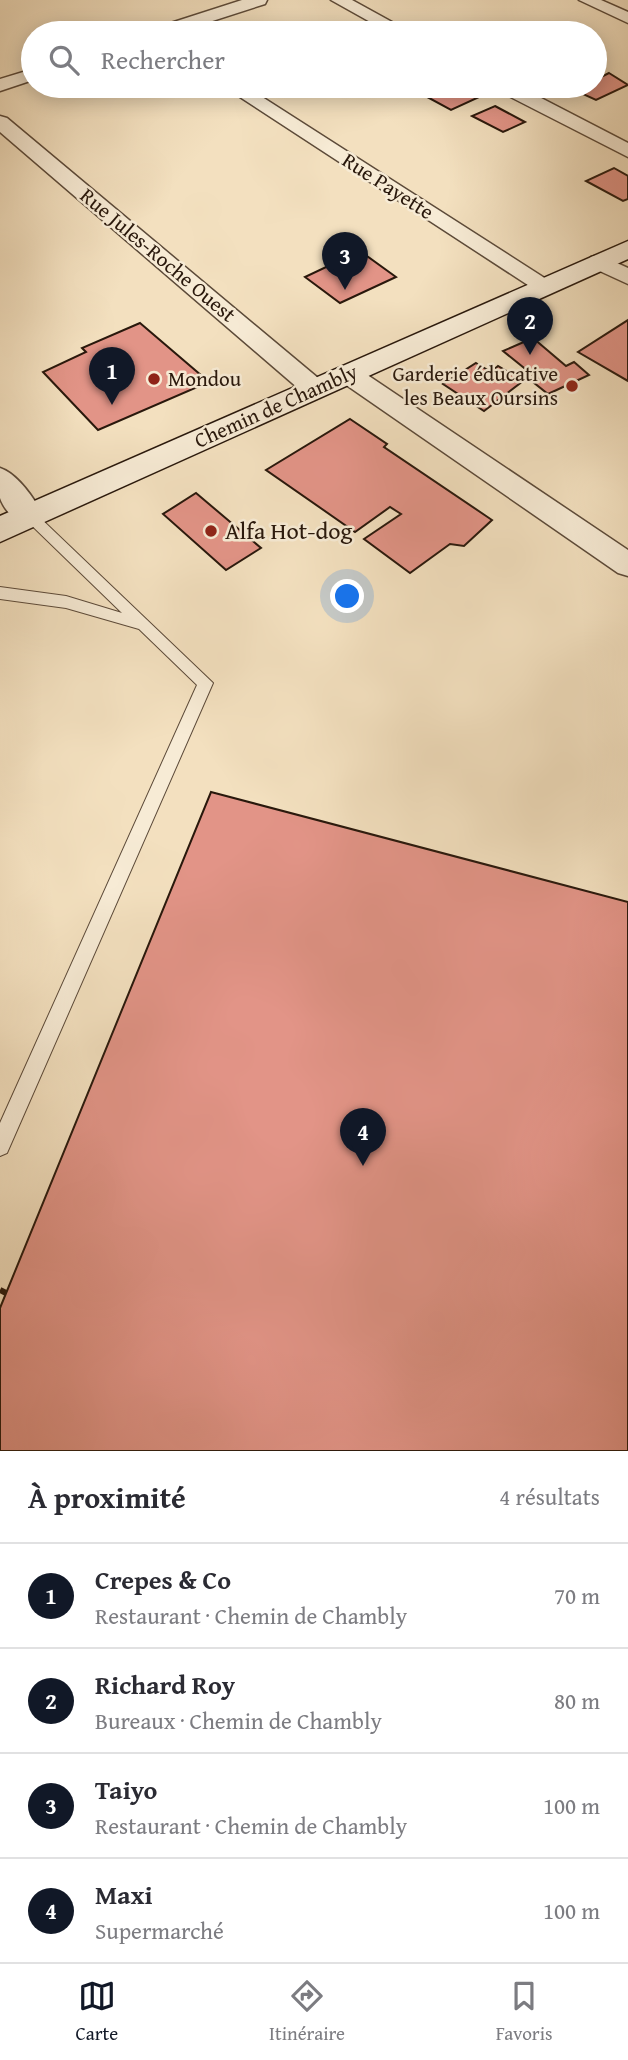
<!DOCTYPE html>
<html lang="fr">
<head>
<meta charset="utf-8">
<style>
  body { margin:0; font-family:"Gentium Book Plus",serif; background:#f7f7f7; color:#2b2b33 }
  .you { position:absolute; left:348px; top:597px; width:24px; height:24px; margin:-18px; border:5px solid #fff; border-radius:50%; background:#1a73e8; box-shadow:0 0 0 10px #1a73e833 }
  .badge { display:grid; place-items:center; width:46px; height:46px; border-radius:50%; background:#111827; color:#fff; font-size:23px; font-weight:700 }
  .pin { position:absolute; translate:-50% -58px; filter:drop-shadow(0 2px 4px #0008) }
  .pin::after { content:''; position:absolute; top:37px; width:24px; height:21px; background:inherit; clip-path:polygon(0 0,100% 0,50% 100%) }
  .list { margin:0; padding:0; list-style:none }
  h2 { display:flex; justify-content:space-between; align-items:center; height:91px; margin:0; padding:0 28px; font-size:30px }
  h2 small { font-size:23px; font-weight:400; color:#7c7c81 }
  .list li { display:grid; grid-template-columns:46px 1fr auto; gap:21px; align-items:center; box-sizing:border-box; height:105px; padding:0 28px; border-top:2px solid #e1e1e2 }
  .list b { display:block; font-size:26px; white-space:nowrap }
  .list p { margin:0; font-size:23px; white-space:nowrap; color:#7c7c81 }
  .list em { font-size:23px; font-style:normal; color:#7c7c81 }
  .icon { flex:none; width:38px; height:38px; fill:none; stroke:currentColor; stroke-width:2; stroke-linecap:round; stroke-linejoin:round }
  .map { position:relative; flex:none; width:628px; height:1451px; overflow:hidden }
  .search { position:absolute; background:#fff; box-shadow:0 4px 18px #0003; left:21px; right:21px; top:21px; height:77px; display:flex; align-items:center; gap:18px; box-sizing:border-box; padding:0 24px; border-radius:38px; color:#7c7c81; font-size:26px }
  .sheet { height:511px; background:#fff }
  nav { display:flex; justify-content:space-around; align-items:center; box-sizing:border-box; height:98px; border-top:2px solid #e1e1e2; background:#fff; font-size:19px; color:#7c7c81 }
  nav a { display:grid; justify-items:center; gap:4px }
  nav .on { color:#111827 }
  .map>svg:first-child { display:block }
</style>
</head>
<body>
<div class="map">
<svg width="628" height="1451" viewBox="0 0 628 1451">
  <rect width="100%" height="100%" fill="#f3e0bf"/>
  <filter id="stains"><feTurbulence type="fractalNoise" baseFrequency=".00286" numOctaves="4"/><feColorMatrix values="0 0 0 0 .2 0 0 0 0 .09 0 0 0 0 .02 0 0 0 .5 -.17"/></filter>
  <radialGradient id="worn" r=".72"><stop offset=".6" stop-color="#630" stop-opacity="0"/><stop offset="1" stop-color="#630" stop-opacity=".3"/></radialGradient>
  <path fill="#e29487" stroke="#29180c" stroke-width="2" d="M609 73 628 85 596 100 574 90 595 86V80Z
    M432 86H453L477 98 451 110 418 92Z
    M495 106 525 122 503 132 472 116Z
    M614 168 628 176V199L623 201 586 181Z
    M360 251 396 277 340 303 305 277Z
    M628 320V381L578 352Z
    M140 323 209 382 98 430 43 372 86 352 82 348Z
    M533 338 566 366 574 362 589 375 548 394 533 382 539 380 503 351Z
    M476 363 491 372 498 366 523 381 484 411 443 384Z
    M350 419 387 444 384 447 492 520 464 546 450 544 410 573 364 539 401 514 390 507 355 532 266 470Z
    M196 493 261 548 226 570 163 514Z
    M211 792 628 902V1451H0V1308Z"/>
  <g fill="none" stroke-linecap="round" stroke-linejoin="round">
    <g stroke="#5c4a39" stroke-width="2">
      <path id="lane" d="M30 511 35 513 213 683 7 1153 0 1156V1123L197 685 139 629 66 608 0 599V587L66 596 122 613 25 519 23 516Z"/>
    </g>
    <g stroke="#5c4a39" stroke-width="3">
      <path id="street" d="M242 0H267L265 4 175 33H149L152 29Z
        M331 0H352L412 33H390Z
        M579 0H601L628 12V23Z
        M33 69V80L0 91V79Z
        M223 86H245L557 286 553 291H537Z
        M495 86H518L628 143V157L497 90Z
        M0 116 7 118 324 383 328 389 324 395 315 397 306 395 0 132Z
        M599 255 628 268V284L591 267 588 262 591 257Z
        M348 366 357 368 628 550V576L618 573 339 380 335 374 339 368Z
        M0 468C18 474 35 500 44 516L40 523C23 528 6 515 0 498 0 490 0 477 0 468Z"/>
    </g>
    <g stroke="#29180c" stroke-width="3">
      <path id="secondary" d="M628 241V259L0 542V516Z"/>
    </g>
    <path stroke="#29180c" stroke-width="6" stroke-dasharray="7 4.5" stroke-linecap="butt" d="M0 1290 6 1293"/>
    <use href="#lane" fill="#f7ebd5" fill-rule="evenodd"/>
    <use href="#street" fill="#f7ebd5" fill-rule="evenodd"/>
    <use href="#secondary" fill="#f7ebd5" fill-rule="evenodd"/>
  </g>
  <g fill="#8f2418" stroke="#f7ebd5" stroke-width="2.5">
    <circle cx="154" cy="379" r="7"/>
    <circle cx="572" cy="386" r="7"/>
    <circle cx="211" cy="531" r="7"/>
  </g>
  <g text-anchor="middle" stroke-width="5" stroke-linejoin="round" paint-order="stroke">
    <g font-size="21" fill="#29180c" stroke="#f7ebd5">
      <text transform="translate(388 186) rotate(33)" y="7">Rue Payette</text>
      <text transform="translate(158 255) rotate(40)" y="7">Rue Jules-Roche Ouest</text>
      <text transform="translate(276 406) rotate(-24)" y="7">Chemin de Chambly</text>
    </g>
    <g font-size="21" fill="#29180c" stroke="#f7ebd5" text-anchor="end">
      <text x="558" y="381">Garderie éducative<tspan x="558" dy="24">les Beaux Oursins</tspan></text>
      <text x="168" y="386" text-anchor="start">Mondou</text>
    </g>
    <g font-size="24" fill="#29180c" stroke="#f7ebd5" text-anchor="start">
      <text x="225" y="539">Alfa Hot-dog</text>
    </g>
  </g>
  <rect width="100%" height="100%" filter="url(#stains)"/>
  <rect width="100%" height="100%" fill="url(#worn)"/>
</svg>
<div class="you"></div>
<div class="pin badge" style="left:112px;top:405px">1</div>
<div class="pin badge" style="left:530px;top:355px">2</div>
<div class="pin badge" style="left:345px;top:290px">3</div>
<div class="pin badge" style="left:363px;top:1166px">4</div>
<div class="search"><svg class="icon" aria-label="search" viewBox="0 0 24 24"><circle cx="10" cy="10" r="6"/><path d="M15 15l6 6"/></svg>Rechercher</div>
</div>
<section class="sheet">
<h2>À proximité<small>4 résultats</small></h2>
<ul class="list">
<li><span class="badge">1</span><div><b>Crepes &amp; Co</b><p>Restaurant · Chemin de Chambly</p></div><em>70 m</em></li>
<li><span class="badge">2</span><div><b>Richard Roy</b><p>Bureaux · Chemin de Chambly</p></div><em>80 m</em></li>
<li><span class="badge">3</span><div><b>Taiyo</b><p>Restaurant · Chemin de Chambly</p></div><em>100 m</em></li>
<li><span class="badge">4</span><div><b>Maxi</b><p>Supermarché</p></div><em>100 m</em></li>
</ul>
</section>
<nav>
<a class="on"><svg class="icon" aria-label="map" viewBox="0 0 24 24"><path d="M3 6l6-2 6 2 6-2v14l-6 2-6-2-6 2zM9 4v14M15 6v14"/></svg>Carte</a>
<a><svg class="icon" aria-label="directions" viewBox="0 0 24 24"><path d="M12 3l9 9-9 9-9-9zM9 14v-3h6M13 9l2 2-2 2"/></svg>Itinéraire</a>
<a><svg class="icon" aria-label="saved" viewBox="0 0 24 24"><path d="M7 4h10v16l-5-4-5 4z"/></svg>Favoris</a>
</nav>
</body>
</html>
